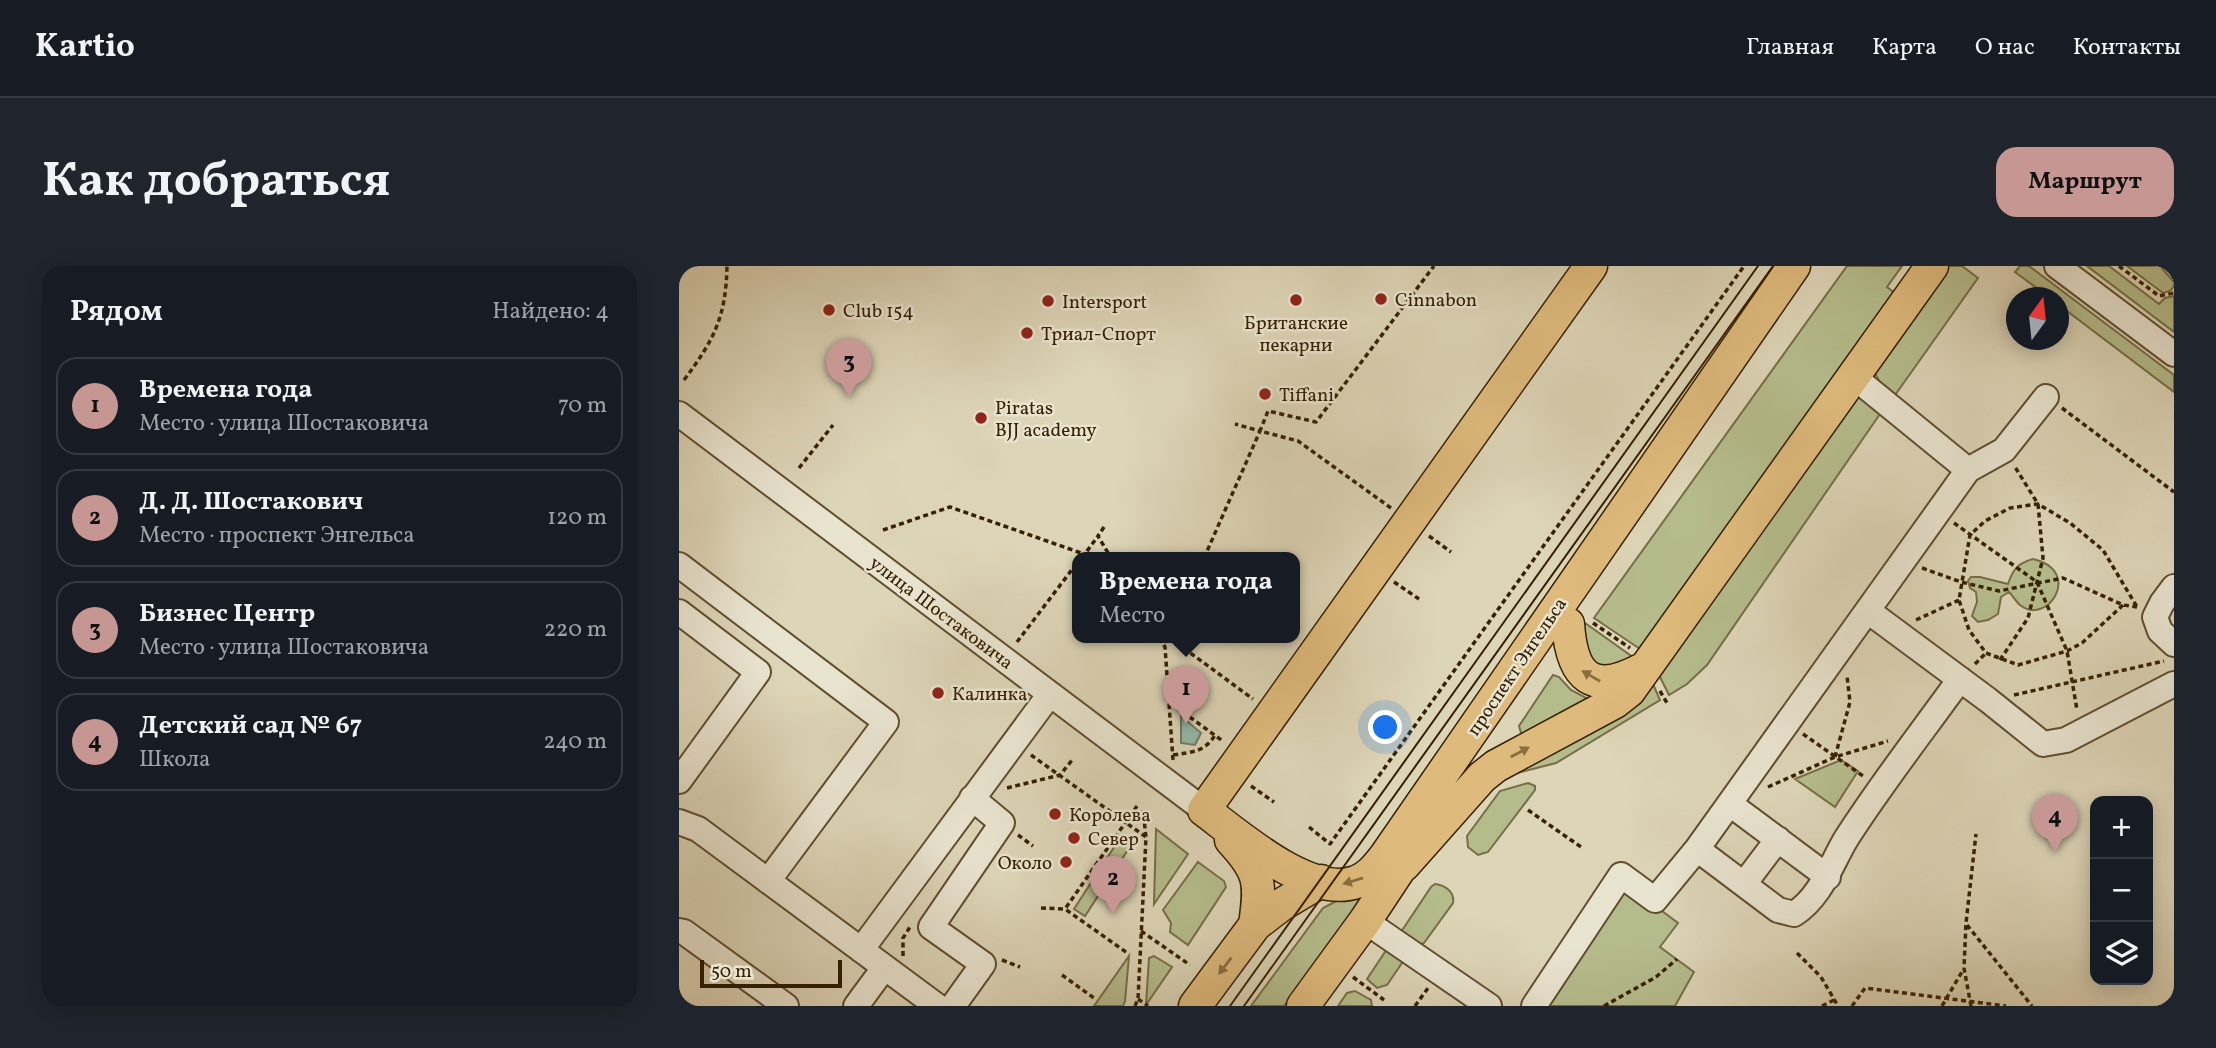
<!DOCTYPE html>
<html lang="ru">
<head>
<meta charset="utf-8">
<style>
  body { margin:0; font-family:Vollkorn,serif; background:#20242c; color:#f1f3f6 }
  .controls { position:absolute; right:21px; bottom:21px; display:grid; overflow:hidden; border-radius:14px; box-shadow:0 4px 18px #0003 }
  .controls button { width:63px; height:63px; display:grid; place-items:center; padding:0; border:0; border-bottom:2px solid #363941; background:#171b24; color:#f1f3f6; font:35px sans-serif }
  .compass { position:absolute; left:1327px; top:21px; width:63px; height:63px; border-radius:50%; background:#171b24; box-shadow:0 4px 18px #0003; rotate:15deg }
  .scale { position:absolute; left:21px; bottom:18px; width:142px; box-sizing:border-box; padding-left:7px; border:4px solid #372101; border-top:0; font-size:19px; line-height:24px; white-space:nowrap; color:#372101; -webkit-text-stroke:5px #e9e4d0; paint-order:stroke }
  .you { position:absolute; left:707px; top:462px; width:24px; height:24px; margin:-18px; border:5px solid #fff; border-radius:50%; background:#1a73e8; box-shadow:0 0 0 10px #1a73e833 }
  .badge { display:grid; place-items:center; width:46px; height:46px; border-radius:50%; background:#c59692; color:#111; font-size:23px; font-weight:700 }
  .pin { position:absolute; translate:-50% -58px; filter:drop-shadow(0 2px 4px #0008) }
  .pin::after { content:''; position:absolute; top:37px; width:24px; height:21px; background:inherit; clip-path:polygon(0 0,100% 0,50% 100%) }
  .popup { position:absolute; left:393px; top:286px; width:228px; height:91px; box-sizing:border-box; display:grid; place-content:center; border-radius:14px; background:#171b24; filter:drop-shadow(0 2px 5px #0005); font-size:23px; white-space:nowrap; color:#9ea1a6 }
  .popup b { font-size:26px; color:#f1f3f6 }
  .popup::after { content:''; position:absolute; left:50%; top:100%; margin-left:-14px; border:14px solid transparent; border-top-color:#171b24 }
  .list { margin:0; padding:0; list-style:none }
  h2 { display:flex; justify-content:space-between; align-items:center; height:91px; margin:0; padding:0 28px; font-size:30px }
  h2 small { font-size:23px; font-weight:400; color:#9ea1a6 }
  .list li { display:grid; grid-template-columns:46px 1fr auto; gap:21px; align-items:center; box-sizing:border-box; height:98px; margin:0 14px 14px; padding:0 14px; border:2px solid #363941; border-radius:21px }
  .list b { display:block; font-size:26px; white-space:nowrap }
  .list p { margin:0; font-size:23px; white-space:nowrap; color:#9ea1a6 }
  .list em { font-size:23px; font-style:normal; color:#9ea1a6 }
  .icon { flex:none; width:38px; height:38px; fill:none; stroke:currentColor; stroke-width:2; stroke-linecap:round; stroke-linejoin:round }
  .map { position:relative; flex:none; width:1495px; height:740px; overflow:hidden; border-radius:21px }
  header { display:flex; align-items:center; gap:42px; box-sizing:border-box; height:98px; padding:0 35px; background:#171b24; border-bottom:2px solid #363941 }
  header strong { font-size:33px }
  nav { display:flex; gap:38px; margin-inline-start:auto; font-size:24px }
  .intro { display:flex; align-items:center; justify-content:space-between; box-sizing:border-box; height:168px; padding:0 42px }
  h1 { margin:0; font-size:49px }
  .button { padding:18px 32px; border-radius:21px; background:#c59692; color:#111; font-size:24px; font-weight:700 }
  main { display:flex; gap:42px; padding:0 42px }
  aside { flex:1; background:#171b24; border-radius:21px; box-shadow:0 4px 18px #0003 }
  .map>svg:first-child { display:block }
</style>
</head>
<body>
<header>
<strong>Kartio</strong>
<nav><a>Главная</a><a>Карта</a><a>О нас</a><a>Контакты</a></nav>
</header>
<div class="intro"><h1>Как добраться</h1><a class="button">Маршрут</a></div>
<main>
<aside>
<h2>Рядом<small>Найдено: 4</small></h2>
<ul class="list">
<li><span class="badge">1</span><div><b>Времена года</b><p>Место · улица Шостаковича</p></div><em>70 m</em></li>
<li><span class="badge">2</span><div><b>Д. Д. Шостакович</b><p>Место · проспект Энгельса</p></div><em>120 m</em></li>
<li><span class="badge">3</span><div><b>Бизнес Центр</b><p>Место · улица Шостаковича</p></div><em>220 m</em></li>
<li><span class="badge">4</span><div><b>Детский сад № 67</b><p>Школа</p></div><em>240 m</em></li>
</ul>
</aside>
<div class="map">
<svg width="1495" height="740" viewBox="0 0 1495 740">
  <rect width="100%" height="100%" fill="#ddd5b7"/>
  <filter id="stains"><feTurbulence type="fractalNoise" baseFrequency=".00286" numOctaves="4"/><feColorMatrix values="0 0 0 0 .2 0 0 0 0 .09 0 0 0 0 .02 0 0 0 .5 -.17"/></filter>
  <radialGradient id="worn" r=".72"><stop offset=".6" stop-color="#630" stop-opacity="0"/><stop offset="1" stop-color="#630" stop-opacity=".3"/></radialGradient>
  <path fill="#b5bc8c" stroke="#766e46" stroke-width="2" d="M1168 0H1223L1208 21 1217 28 964 385 915 352Z
    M1270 0H1283L1299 12 1214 132 1204 123 1195 105Z
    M1341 0H1350L1495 109V126L1380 39V32L1370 31 1336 6Z
    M1408 0H1430L1480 38 1486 32 1495 30V66Z
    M1448 0H1481L1495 16C1495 24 1491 25 1484 27Z
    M1179 129 1203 145 1028 399 1008 418 990 429 980 409Z
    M1354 293C1405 305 1368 361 1341 339 1337 336 1334 330 1330 326L1322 331 1319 348 1309 354 1299 356 1293 350 1298 336 1297 326 1291 322 1289 315 1292 311H1301L1329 318C1334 303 1339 297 1354 293Z
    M906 357 958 394 910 404 901 367Z
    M874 409 880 411 892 424 911 434 846 469 842 467 840 460Z
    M974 418 981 434 877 497 807 515Z
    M1162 494 1179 505 1156 541 1116 513Z
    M849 517 856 520V524L809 586 799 589 789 581 788 570 821 525Z
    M477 563 509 588 475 638Z
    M443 569 454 576 406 650 395 643Z
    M519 596 545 615 547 621 509 679 491 666 492 657 484 644Z
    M756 618C766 619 776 626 774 637L745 677 740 679 722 666 752 621Z
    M690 623 605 740H572L644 642 663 632Z
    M955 624 999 657 981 681 1015 706 996 740H866L939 626Z
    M708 683 725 694 708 719 698 722 688 713Z
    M450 690 446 735 444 740H415Z
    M475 690 493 701 467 739 470 692Z
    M676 725 692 734 693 740H659L668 727Z"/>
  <path fill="#94b9a9" stroke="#6f7c66" stroke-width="2" d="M502 450 522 467 516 479 502 477Z"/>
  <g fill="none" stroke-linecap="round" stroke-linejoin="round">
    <g stroke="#604e2e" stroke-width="28">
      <path id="minor" d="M1378 0 1495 88
        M1175 111 1289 204
        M0 148 525 544
        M0 299 207 456 89 615
        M1495 321 1483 337 1476 351 1481 365 1495 378
        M1189 345 1309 434 1364 478 1387 474 1495 418
        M0 346 79 406 0 515
        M1051 538 1149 611
        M0 556 19 563 258 740
        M1018 583 1099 644 1115 648C1142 631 1152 598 1167 573 1202 518 1243 466 1281 413
        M1065 618 1099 573
        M686 655 810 740
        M0 665 5 666 107 740
        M182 684 371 428
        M177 740 205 702
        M274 740 304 698 252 661 323 557 293 532
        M855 740 942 609 976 634 1018 583 1289 204 1325 184 1367 131"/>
    </g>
    <g stroke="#372101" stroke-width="35">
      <path id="major" d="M889 358C893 412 913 430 964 403
        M525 544C560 570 631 633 677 616 689 612 697 602 705 592L1115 0
        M525 544 912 0
        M552 574C582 606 582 617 576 659
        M725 599 803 511 817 500 936 436 950 425 1253 0
        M516 740 576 659 602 639 642 615
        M624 740 686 655 735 581"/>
    </g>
    <path stroke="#372101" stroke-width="3.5" stroke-dasharray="5 3.5" stroke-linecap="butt" d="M1440 0 1480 30 1495 27
      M5 114C35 74 47 51 48 0
      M1383 142 1495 226
      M120 202 154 159
      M712 242 619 175 581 165 589 145 637 156 755 0
      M1275 257 1358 316 1388 385 1398 444
      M425 261 419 270 432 292
      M204 264 271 241 405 288
      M750 270 772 286
      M403 292 419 270
      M525 292 581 165 556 158
      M1243 302 1282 316 1320 325 1384 312 1444 339 1458 341
      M715 316 740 333
      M1444 339 1403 377 1388 385 1339 399 1307 387 1290 364 1280 334 1291 269 1306 255 1331 242 1359 238 1391 257 1424 284 1458 341
      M1237 354 1280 334
      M914 357 951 382
      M480 372 486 381 494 494
      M491 372 574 433
      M338 376 398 297
      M1321 394 1349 352 1364 292 1359 238 1336 201
      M1296 398 1307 387
      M981 425 988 437
      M1335 429 1485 395
      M490 436 545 476
      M1124 468 1184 510
      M352 489 467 571
      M494 489C513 486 526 486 536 469
      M1156 491 1171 436 1168 410
      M572 520 595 536
      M1089 521 1156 491 1209 475
      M328 522 381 509 394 493
      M849 544 902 581
      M630 561 651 578 1065 0
      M339 569 354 580
      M362 642 386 643
      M1288 659 1353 740
      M462 665 511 699
      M447 686 386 643 458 540
      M1118 687 1142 711 1159 740
      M224 690V672L231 661
      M323 694 341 701
      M383 709 415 732
      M674 711 705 734
      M459 733 469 740
      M456 740 459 733 467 571 464 544
      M736 740 749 722
      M925 740 977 711 998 693
      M1143 740 1155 734
      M1173 740 1186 722 1327 740
      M1263 740 1284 704
      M1292 740 1285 702 1287 657 1297 568"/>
    <use href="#minor" stroke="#e9e4d0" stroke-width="24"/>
    <use href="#major" stroke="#deba7c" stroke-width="32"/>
    <path stroke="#372101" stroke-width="2" d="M1486 0 1495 10
      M551 740 1079 0
      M565 740 1094 0"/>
  </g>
  <defs><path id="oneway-solid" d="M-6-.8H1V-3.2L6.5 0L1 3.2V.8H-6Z" transform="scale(1.75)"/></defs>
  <g fill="#8a6e3e">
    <use href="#oneway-solid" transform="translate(912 410) rotate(-150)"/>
    <use href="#oneway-solid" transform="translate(841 486) rotate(-28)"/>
    <use href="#oneway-solid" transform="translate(674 615) rotate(163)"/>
    <use href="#oneway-solid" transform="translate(546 700) rotate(127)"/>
  </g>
  <g fill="#8f2418" stroke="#e9e4d0" stroke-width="2.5">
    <circle cx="702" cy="33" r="7"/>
    <circle cx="617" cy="34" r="7"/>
    <circle cx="369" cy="35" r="7"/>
    <circle cx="150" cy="44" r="7"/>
    <circle cx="348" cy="67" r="7"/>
    <circle cx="586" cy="128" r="7"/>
    <circle cx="302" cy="152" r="7"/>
    <circle cx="259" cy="427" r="7"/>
    <circle cx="376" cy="548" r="7"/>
    <circle cx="395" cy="572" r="7"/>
    <circle cx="387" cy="596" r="7"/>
  </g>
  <g text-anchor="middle" stroke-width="5" stroke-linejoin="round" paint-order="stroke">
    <g font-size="19" fill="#372101" stroke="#e9e4d0" text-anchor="start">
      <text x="716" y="40">Cinnabon</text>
      <text x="383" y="42">Intersport</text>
      <text x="164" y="51">Club 154</text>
      <text x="617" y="63" text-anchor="middle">Британские<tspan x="617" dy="22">пекарни</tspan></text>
      <text x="362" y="74">Триал-Спорт</text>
      <text x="600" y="135">Tiffani</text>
      <text x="316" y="148">Piratas<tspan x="316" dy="22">BJJ academy</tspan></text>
      <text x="273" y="434">Калинка</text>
      <text x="390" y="555">Королева</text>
      <text x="409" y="579">Север</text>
      <text x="373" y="603" text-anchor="end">Около</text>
    </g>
    <g font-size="19" fill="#372101" stroke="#e9e4d0">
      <text transform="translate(263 346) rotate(37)" y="7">улица Шостаковича</text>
      <text transform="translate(837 400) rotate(-56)" y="7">проспект Энгельса</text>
    </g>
  </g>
  <rect width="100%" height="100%" filter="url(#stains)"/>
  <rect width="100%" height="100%" fill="url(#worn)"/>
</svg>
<div class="controls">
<button>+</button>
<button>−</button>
<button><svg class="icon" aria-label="layers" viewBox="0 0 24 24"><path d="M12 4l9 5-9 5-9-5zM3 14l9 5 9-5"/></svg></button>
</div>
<svg class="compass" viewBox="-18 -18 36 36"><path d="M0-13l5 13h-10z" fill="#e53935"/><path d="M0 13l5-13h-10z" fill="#9ea1a6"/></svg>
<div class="scale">50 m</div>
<div class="you"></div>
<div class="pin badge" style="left:507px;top:458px">1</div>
<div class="popup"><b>Времена года</b>Место</div>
<div class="pin badge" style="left:434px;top:648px">2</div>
<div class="pin badge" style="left:170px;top:131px">3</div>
<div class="pin badge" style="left:1376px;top:586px">4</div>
</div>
</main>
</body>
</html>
